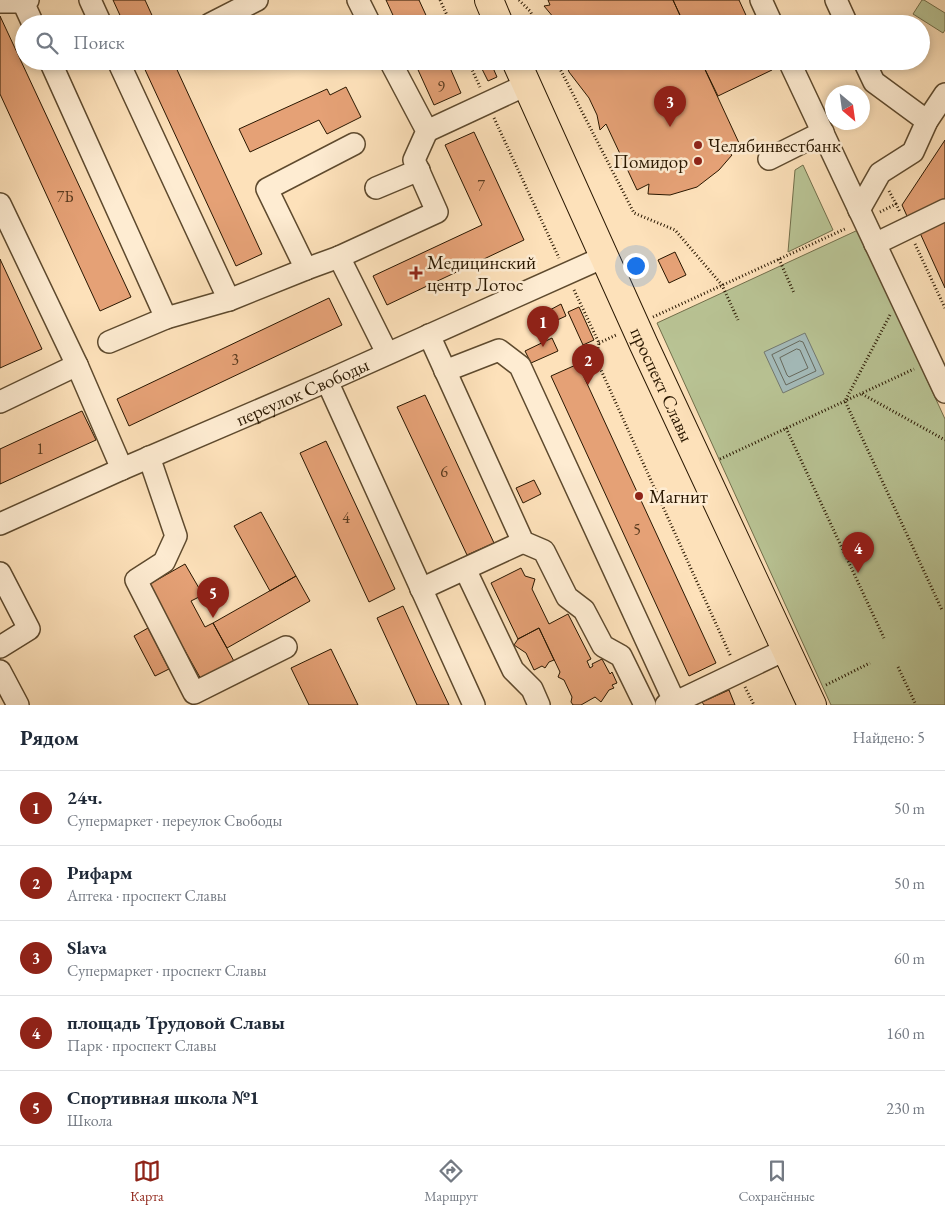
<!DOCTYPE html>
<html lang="ru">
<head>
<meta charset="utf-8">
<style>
  body { margin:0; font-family:"EB Garamond",serif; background:#f2f2f3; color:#1f2937 }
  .compass { position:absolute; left:825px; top:85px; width:45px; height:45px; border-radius:50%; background:#fff; box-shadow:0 2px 8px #0003; rotate:151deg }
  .you { position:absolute; left:635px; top:265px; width:18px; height:18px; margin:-12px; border:4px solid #fff; border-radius:50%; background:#1a73e8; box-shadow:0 0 0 8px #1a73e833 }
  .badge { display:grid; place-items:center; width:32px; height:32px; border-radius:50%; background:#8f2418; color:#fff; font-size:16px; font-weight:700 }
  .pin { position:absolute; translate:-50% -41px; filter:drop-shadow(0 1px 2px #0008) }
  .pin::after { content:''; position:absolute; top:26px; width:18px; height:15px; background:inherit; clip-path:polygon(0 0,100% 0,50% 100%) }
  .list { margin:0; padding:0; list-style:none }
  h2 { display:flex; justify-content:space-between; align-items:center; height:65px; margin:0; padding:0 20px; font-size:21px }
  h2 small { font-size:16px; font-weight:400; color:#747a83 }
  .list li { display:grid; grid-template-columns:32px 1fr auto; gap:15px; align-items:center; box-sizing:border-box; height:75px; padding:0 20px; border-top:1px solid #e0e1e3 }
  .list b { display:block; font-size:19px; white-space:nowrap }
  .list p { margin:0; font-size:16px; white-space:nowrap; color:#747a83 }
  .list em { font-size:16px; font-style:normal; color:#747a83 }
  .icon { flex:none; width:28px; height:28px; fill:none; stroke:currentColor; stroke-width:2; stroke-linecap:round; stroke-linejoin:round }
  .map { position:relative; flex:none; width:945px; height:705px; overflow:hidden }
  .search { position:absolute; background:#fff; box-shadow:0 2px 8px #0003; left:15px; right:15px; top:15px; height:55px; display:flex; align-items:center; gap:12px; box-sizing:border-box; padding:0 18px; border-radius:28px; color:#747a83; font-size:19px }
  .sheet { height:440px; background:#fff }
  nav { display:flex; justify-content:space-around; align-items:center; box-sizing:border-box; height:70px; border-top:1px solid #e0e1e3; background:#fff; font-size:14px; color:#747a83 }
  nav a { display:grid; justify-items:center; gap:2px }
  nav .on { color:#8f2418 }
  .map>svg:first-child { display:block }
</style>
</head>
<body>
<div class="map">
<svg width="945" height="705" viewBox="0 0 945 705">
  <rect width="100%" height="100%" fill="#fde1ba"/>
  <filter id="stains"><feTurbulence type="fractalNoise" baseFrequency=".004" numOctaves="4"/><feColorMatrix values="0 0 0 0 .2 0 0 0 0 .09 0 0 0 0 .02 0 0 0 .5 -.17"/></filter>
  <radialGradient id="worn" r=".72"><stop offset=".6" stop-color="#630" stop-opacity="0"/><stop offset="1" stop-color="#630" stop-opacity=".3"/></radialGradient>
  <path fill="#b9c495" stroke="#716e4a" d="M922 0H924L945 13V30L943 33 913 14Z
    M803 165 833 230 788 252 795 170Z
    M858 230 945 419V705H831L657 323Z"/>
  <path fill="#a4bbba" stroke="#737970" d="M805 333 824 374 783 393 764 352Z"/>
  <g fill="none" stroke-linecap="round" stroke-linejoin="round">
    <path stroke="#66695d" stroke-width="1" d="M800 341 803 342 816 371 786 385 772 355Z
      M797 349 800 350 808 368 806 369 789 377 787 375 780 358Z"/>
  </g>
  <path fill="#e5a176" stroke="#291700" d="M113 0H145L156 24H124Z
    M386 0H419L430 24H397Z
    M548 0H673L684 24H556L554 18 544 6 550 5Z
    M673 0H739L750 24H684Z
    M0 16 131 297 100 311 0 94Z
    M141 61H173L262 254 236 266Z
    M414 61H447L461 93 434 105Z
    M487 61H490L497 77 488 81 480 65Z
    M565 61H701L739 143 724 149 732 155 719 170 697 187 670 195 648 194 649 184 637 190 606 124 600 130 597 115 589 98 569 72Z
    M701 61H767L772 70 718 96Z
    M346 87 361 117 327 134 319 120 250 152 239 129 327 89 330 95Z
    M474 132 524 240 387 305 373 276 482 225 445 145Z
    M945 140V208L911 225 902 205Z
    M945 222V288L920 233Z
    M675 252 686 275 669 283 658 260Z
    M0 259 42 349 0 368Z
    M329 298 342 325 129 426 117 399Z
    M561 304 566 316 553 322 548 311Z
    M579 307 594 340 583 345 568 312Z
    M552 338 558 351 531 363 525 351Z
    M578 364 716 663 689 676 551 376Z
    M425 395 494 543 467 555 397 407Z
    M82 411 96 440 0 484V449Z
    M326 441 395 589 369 602 300 453Z
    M534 480 541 494 523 503 516 488Z
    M261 512 296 576 270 591 234 526Z
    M185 564 203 595 191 601 205 627 213 623 235 663 202 681 148 585Z
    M521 568 525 576 535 579 532 589 549 624 568 614 591 659 587 661 590 668 593 666 592 664 602 659 610 674 612 672 617 683 612 685 614 688 609 690 601 702 595 697 581 705H573L571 702 572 697 564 680 558 677 560 672 539 628 518 639 491 583Z
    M296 576 310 601 227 648 213 623Z
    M403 606 432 669 449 705H417L377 618Z
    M148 628 169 669 155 676 134 636Z
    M539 628 554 660 549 662 545 668 542 666 534 670 526 653 514 645 518 639Z
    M331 649 358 705H309L291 668Z
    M729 690 735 705H704L702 702Z"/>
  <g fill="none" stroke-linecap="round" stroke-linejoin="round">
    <g stroke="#5e4a2e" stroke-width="24">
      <g id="minor">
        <path d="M90 0 101 24"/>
        <path d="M358 0 370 24"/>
        <path d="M761 0 772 24"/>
        <path d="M836 0 847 24"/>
        <path d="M0 2H23L28 0"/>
        <path d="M23 2 33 24"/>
        <path d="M210 24 257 0"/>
        <path d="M50 61 166 318"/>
        <path d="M118 61 229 300"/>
        <path d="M789 61 945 392"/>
        <path d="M864 61 874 82 927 121"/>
        <path d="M427 131 526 85"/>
        <path d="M769 159 823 132"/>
        <path d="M376 188 419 170"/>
        <path d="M0 204 77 365 122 469"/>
        <path d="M859 210 880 173 913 152 927 121 945 94"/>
        <path d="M875 244 945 210"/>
        <path d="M339 257 387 353"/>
        <path d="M306 269 267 189 354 144"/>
        <path d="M429 335 523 542 544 551 567 597 584 610 603 646 621 656 645 705"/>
        <path d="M109 342 166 318 229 300 306 269 339 257 437 212 414 160 427 131 390 61"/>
        <path d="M445 371 499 350 520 366 676 705"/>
        <path d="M327 381 474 705"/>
        <path d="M0 402 77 365"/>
        <path d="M149 457 176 536 164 562 136 580 194 693 286 647"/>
        <path id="s1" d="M0 524 122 469 327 381 604 257"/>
        <path d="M465 569 513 670 532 689 539 705"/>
        <path d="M0 573 29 629 0 647"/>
        <path d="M421 589 523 542"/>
        <path d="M0 671 18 705"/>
        <path d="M666 705 674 703 787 649"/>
      </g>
    </g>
    <g stroke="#291700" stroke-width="30">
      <g id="major">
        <path d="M489 0 499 24"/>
        <path id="s2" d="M516 61 644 345 812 705"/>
      </g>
    </g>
    <path stroke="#291700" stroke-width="3" stroke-dasharray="1 2.5" stroke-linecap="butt" d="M440 0 451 24
      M519 0 530 11 537 24
      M468 61 480 87
      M556 61 634 213 675 230 722 285 738 320
      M494 118 559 258
      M889 191 896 204
      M880 212 896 204 900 212
      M915 244 945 308
      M779 259 794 293
      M574 290 599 343 596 359 731 657
      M890 315 845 401 942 610
      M653 317 847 228
      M599 343 616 335
      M862 394 945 440
      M786 428 884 638
      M720 459 914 369
      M898 667 916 705
      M826 685 870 663
      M745 687 754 705"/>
    <use href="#minor" stroke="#feecd2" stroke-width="21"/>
    <use href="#major" stroke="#fde1ba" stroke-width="28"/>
  </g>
  <g fill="#8f2418" stroke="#feecd2" stroke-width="2">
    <circle cx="698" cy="145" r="5"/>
    <circle cx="698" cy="161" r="5"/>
    <path d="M413.5 265.5h5v5h5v5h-5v5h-5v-5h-5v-5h5z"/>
    <circle cx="639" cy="496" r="5"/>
  </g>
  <g text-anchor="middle" stroke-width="5" stroke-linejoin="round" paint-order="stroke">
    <g font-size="16" fill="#583a1e">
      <text x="441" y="92">9</text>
      <text x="481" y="191">7</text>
      <text x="65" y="202">7Б</text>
      <text x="235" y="365">3</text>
      <text x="40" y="454">1</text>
      <text x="444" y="477">6</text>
      <text x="346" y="523">4</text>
      <text x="637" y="535">5</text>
    </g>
    <g font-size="19" fill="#291700" stroke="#feecd2" text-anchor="start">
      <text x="708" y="152">Челябинвестбанк</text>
      <text x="688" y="168" text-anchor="end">Помидор</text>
      <text x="427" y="269">Медицинский<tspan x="427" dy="22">центр Лотос</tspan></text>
      <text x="649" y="503">Магнит</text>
    </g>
    <g font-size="19" fill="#291700" stroke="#feecd2">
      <text dy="7" stroke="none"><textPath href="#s2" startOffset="355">проспект Славы</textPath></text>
      <text dy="7" stroke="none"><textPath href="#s1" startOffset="330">переулок Свободы</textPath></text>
    </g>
  </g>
  <rect width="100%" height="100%" filter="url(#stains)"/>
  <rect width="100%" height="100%" fill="url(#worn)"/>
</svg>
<svg class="compass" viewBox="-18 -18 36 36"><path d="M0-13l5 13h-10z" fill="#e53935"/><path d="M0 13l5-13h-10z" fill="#747a83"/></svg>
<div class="you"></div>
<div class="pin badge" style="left:543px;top:347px">1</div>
<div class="pin badge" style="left:588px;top:385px">2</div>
<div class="pin badge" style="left:670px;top:127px">3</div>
<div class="pin badge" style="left:858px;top:573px">4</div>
<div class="pin badge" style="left:213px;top:618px">5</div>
<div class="search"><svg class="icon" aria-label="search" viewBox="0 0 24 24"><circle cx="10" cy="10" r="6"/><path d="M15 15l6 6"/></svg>Поиск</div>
</div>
<section class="sheet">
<h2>Рядом<small>Найдено: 5</small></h2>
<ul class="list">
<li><span class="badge">1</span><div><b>24ч.</b><p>Супермаркет · переулок Свободы</p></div><em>50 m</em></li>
<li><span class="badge">2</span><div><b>Рифарм</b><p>Аптека · проспект Славы</p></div><em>50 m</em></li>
<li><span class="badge">3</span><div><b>Slava</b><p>Супермаркет · проспект Славы</p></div><em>60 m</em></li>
<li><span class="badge">4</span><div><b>площадь Трудовой Славы</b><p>Парк · проспект Славы</p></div><em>160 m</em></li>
<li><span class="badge">5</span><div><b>Спортивная школа №1</b><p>Школа</p></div><em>230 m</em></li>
</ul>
</section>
<nav>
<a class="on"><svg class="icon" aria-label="map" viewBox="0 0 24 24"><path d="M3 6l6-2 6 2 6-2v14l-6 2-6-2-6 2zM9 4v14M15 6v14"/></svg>Карта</a>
<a><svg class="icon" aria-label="directions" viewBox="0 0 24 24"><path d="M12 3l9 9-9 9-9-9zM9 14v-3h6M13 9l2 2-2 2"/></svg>Маршрут</a>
<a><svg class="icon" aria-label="saved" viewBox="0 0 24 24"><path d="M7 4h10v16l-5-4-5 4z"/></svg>Сохранённые</a>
</nav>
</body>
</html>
